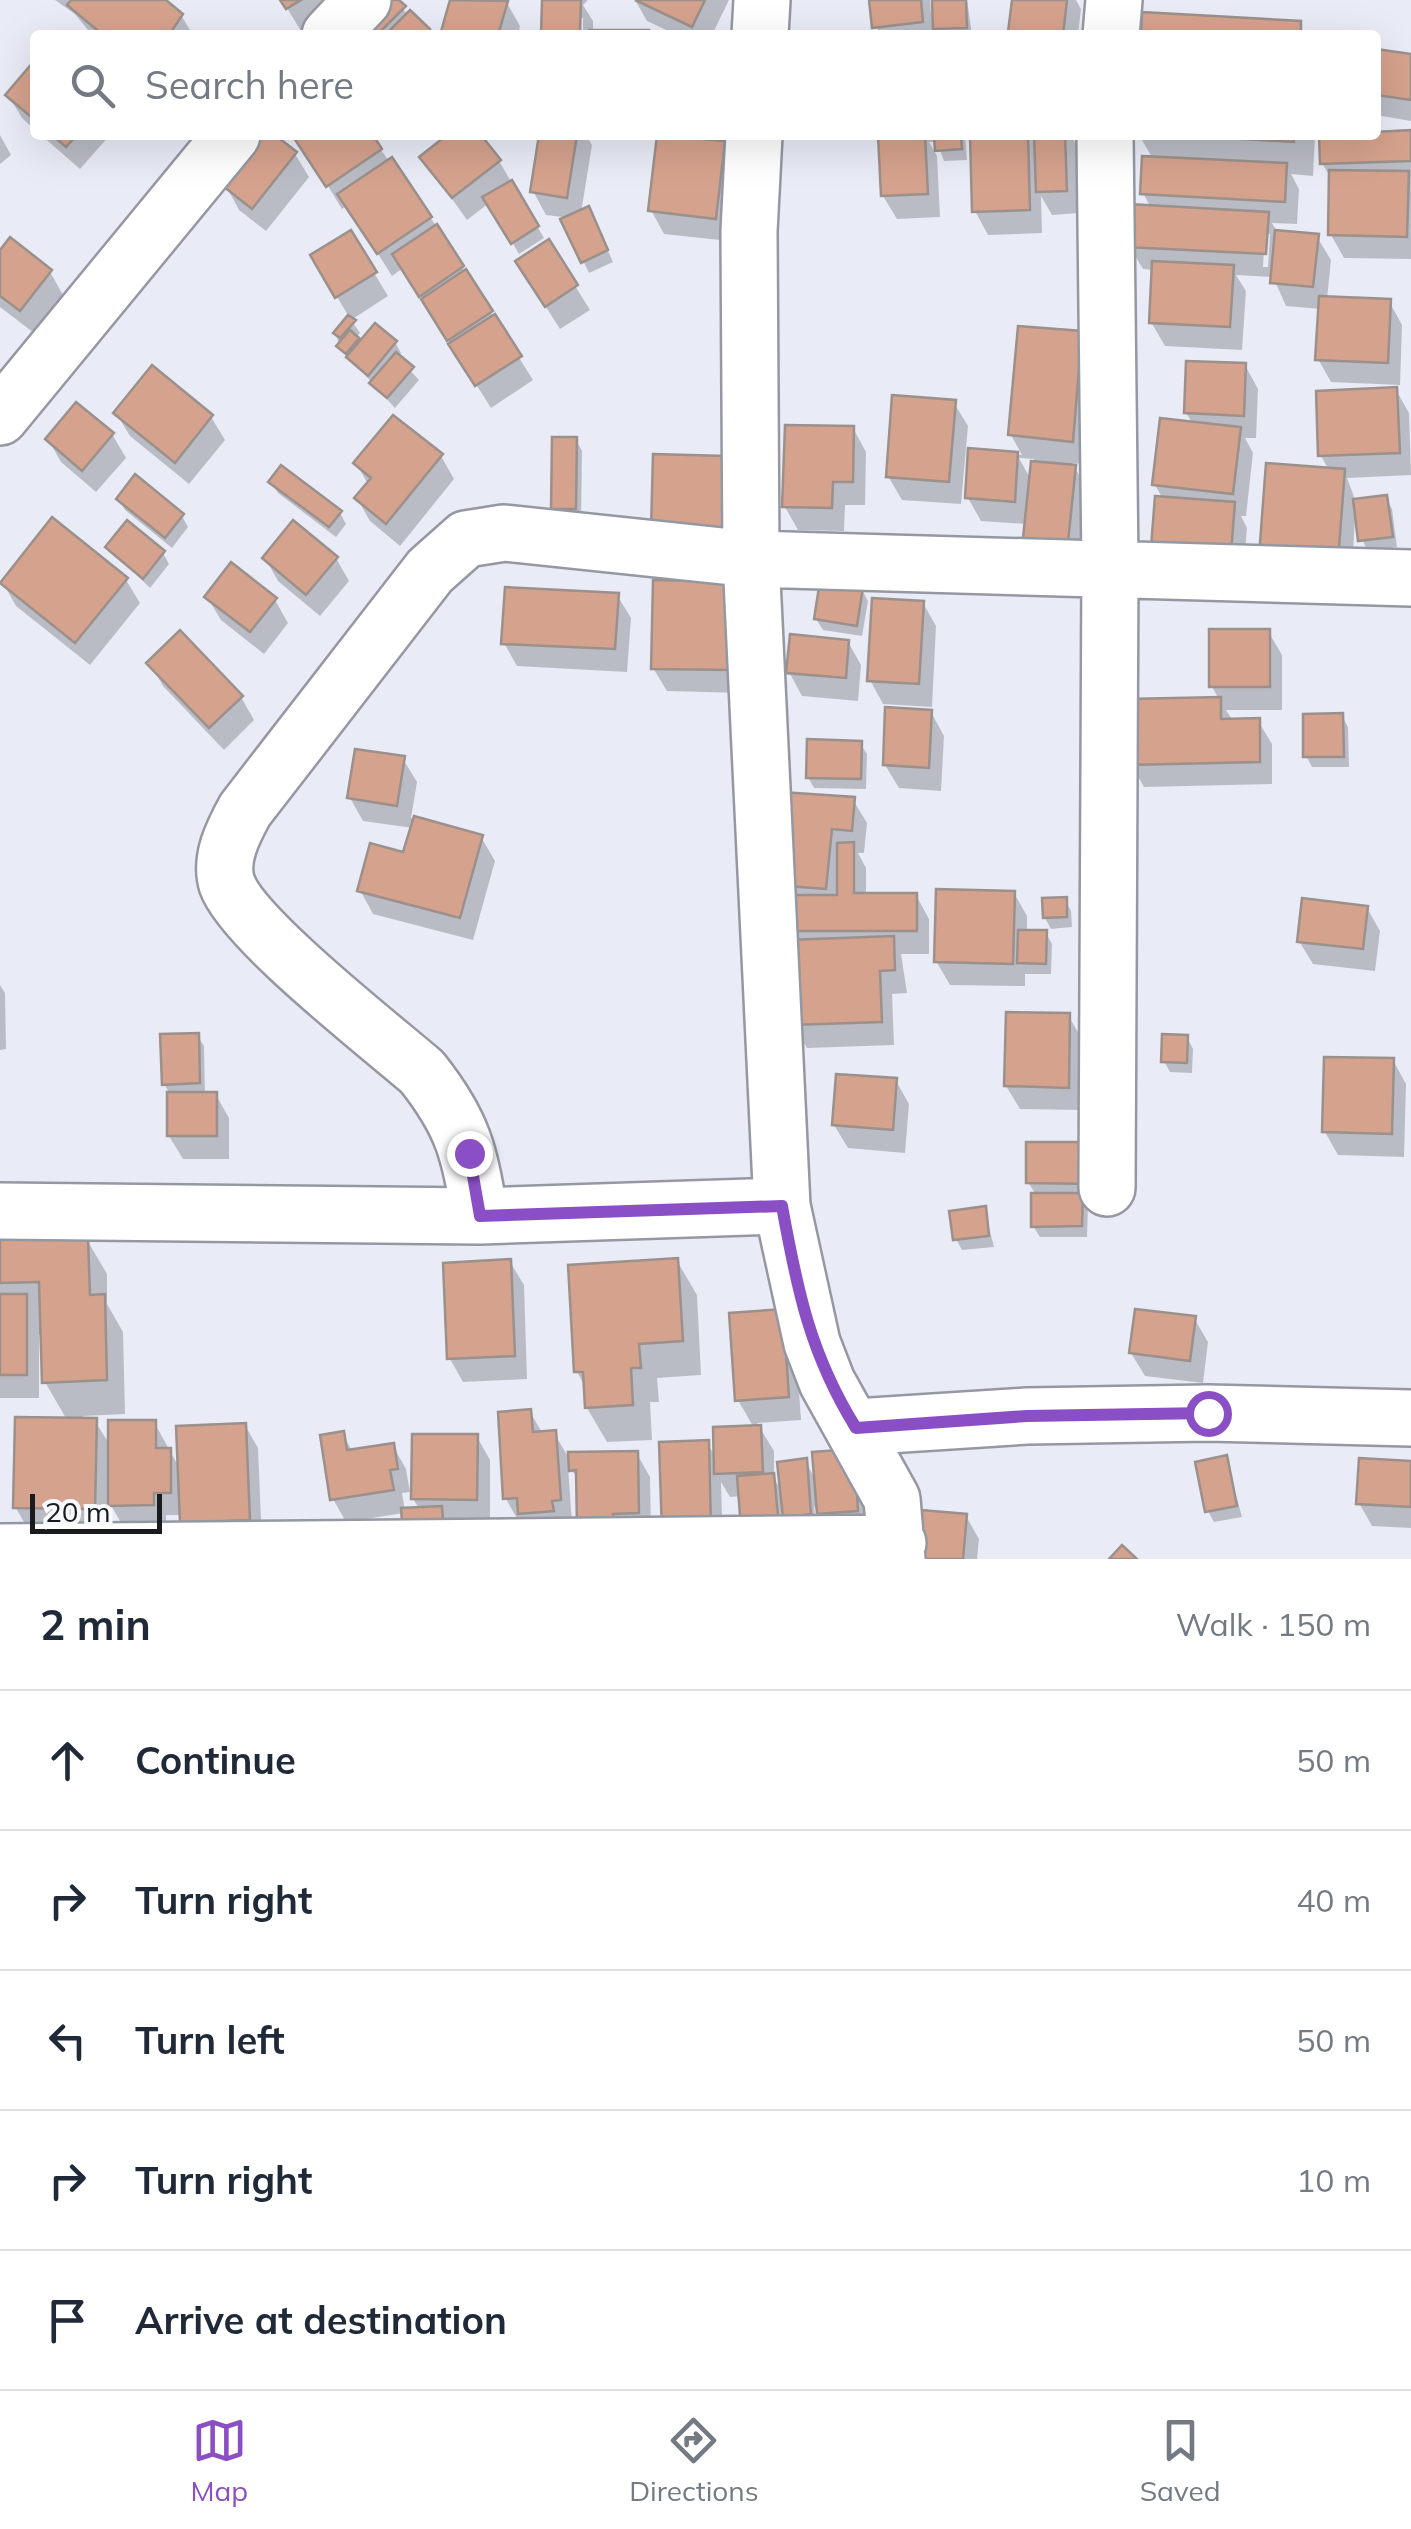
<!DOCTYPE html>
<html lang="en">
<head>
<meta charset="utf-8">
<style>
  body { margin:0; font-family:Mulish,sans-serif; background:#f2f2f3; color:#1f2937 }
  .scale { position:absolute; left:30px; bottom:25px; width:132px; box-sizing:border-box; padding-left:10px; border:5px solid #1a1b1f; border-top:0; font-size:28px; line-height:35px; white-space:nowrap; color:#1a1b1f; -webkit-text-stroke:8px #f8fafe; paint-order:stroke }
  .stop { position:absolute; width:30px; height:30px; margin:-22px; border:8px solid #8a4fc5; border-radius:50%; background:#fff }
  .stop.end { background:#8a4fc5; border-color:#fff; box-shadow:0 2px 10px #0008 }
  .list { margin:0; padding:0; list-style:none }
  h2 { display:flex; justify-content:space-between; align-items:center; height:130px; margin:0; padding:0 40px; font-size:42px }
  h2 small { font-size:32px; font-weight:400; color:#747a83 }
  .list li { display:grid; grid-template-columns:65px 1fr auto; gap:30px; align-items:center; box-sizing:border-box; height:140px; padding:0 40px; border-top:2px solid #e0e1e3 }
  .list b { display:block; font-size:38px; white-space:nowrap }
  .list em { font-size:32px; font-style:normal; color:#747a83 }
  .icon { flex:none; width:55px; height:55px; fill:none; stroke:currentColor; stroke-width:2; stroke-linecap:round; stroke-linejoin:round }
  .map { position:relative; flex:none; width:1411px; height:1559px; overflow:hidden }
  .search { position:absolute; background:#fff; box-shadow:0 10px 40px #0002; left:30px; right:30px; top:30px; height:110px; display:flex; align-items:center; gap:25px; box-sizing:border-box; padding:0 35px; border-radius:10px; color:#747a83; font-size:38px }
  .sheet { height:830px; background:#fff }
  nav { display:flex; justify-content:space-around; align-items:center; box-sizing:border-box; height:140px; border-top:2px solid #e0e1e3; background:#fff; font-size:28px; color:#747a83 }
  nav a { display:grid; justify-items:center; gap:5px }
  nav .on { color:#8a4fc5 }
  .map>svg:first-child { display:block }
</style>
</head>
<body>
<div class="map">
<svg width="1411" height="1559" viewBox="0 0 1411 1559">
  <rect width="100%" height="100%" fill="#e9ecf7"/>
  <path fill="#0003" fill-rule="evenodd" d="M55 0H162L181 15 193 35H92L75 14Z
    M282 0H326L333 12 301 31Z
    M396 0 408 15 430 35H377L368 26Z
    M453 0 507 3 520 26 518 35H443Z
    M544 0H588L583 5 593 21V33L649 35H583V18H578V35H544Z
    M635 0H729L712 35H677L647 21Z
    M871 0H930L931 13 935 12V0H967L972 35H940L932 22 934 35H879Z
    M1014 0H1076L1081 9 1078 35H1013Z
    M1376 51 1411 56V121L1376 115Z
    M35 64V130L22 118 8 95Z
    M1411 133V259L1344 258 1331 235 1332 180 1322 163Z
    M0 135 11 155 0 164Z
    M41 135H110L80 169Z
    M267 135 295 154 309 177 266 231 239 210 226 186Z
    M297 135H370L437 227 533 380 491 408 403 268 392 276 347 205 342 209Z
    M451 135H478L499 161 544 238 519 254 489 203 467 220 423 158Z
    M542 135H586L592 145 581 213 594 220 613 262 589 273 562 217 546 215 533 191Z
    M881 135H965L967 160 944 161 937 142H929L937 156 940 217 897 219 883 196Z
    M972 135H1071L1076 144 1079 213 1052 215 1041 196 1042 233 988 235 975 211Z
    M1139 135H1315L1313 176 1291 174 1299 189 1297 224 1272 223 1278 233 1317 237 1331 260 1327 299 1389 301 1402 325 1400 385 1331 382 1318 359 1321 309 1286 306 1273 277 1236 275 1246 291 1242 350 1165 346 1151 322 1154 270 1143 269 1129 246 1151 208 1143 193 1153 159ZM1265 234H1270L1268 267H1263Z
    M724 144 737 167 729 241 664 234 651 210Z
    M350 233 388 296 351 320 360 333 355 338 360 344 395 342 401 353 398 357 419 380 395 408 339 346 336 333 349 317 313 256Z
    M548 242 590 310 560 329 532 285Z
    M0 254 50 272 63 295 34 333 0 307Z
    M1081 334 1085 464 1072 463 1088 490 1081 564 1039 560 1025 537 1027 524 981 521 968 498 971 451 1022 455 1011 435ZM1019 458 1034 459 1031 480Z
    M1245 365 1258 389 1256 438H1245L1253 453 1246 516H1241L1247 528 1243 576 1163 499 1155 485 1193 424 1186 413Z
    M1396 390 1409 413 1411 475 1347 478 1356 502 1386 498 1392 509 1397 547 1367 551 1355 519 1351 584 1275 579 1329 470 1321 456Z
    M954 403 968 426 961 504 902 500 888 476Z
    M116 413 211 417 225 440 189 484 130 436Z
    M853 428 866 452 865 505H845L844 531 798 530 785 507Z
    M112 434 126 458 96 492 61 462 48 439Z
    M576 440 582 451 581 520 560 519 553 508Z
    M441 456 454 479 400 546 370 521 357 498 368 484 356 463Z
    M271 482 340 513 346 524 336 537 278 493Z
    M119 499 182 516 188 527 172 548 125 510Z
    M108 547 163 553 169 564 150 588Z
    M265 558H336L349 581 320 616 278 581Z
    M126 580 140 603 90 665 16 606 3 583Z
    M732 584 743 693 667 691 653 668Z
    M862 590 868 601 862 636 823 630 816 619Z
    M617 595 631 618 627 672 517 666 504 643Z
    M207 597 275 600 288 623 264 654 221 620Z
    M923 603 936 626 932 707 883 704 870 680Z
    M1268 631 1282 655V710H1226L1233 721H1258L1272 744V784L1144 787 1131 764 1219 699 1212 687Z
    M848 642 861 665 858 701 802 696 789 672Z
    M150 663 241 697 254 720 224 750 163 686Z
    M931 712 944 736 941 791 899 788 885 765Z
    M1342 716 1348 727 1349 767H1312L1306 756Z
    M860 743 867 754 866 789 814 788 808 777Z
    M403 759 417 782 411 818 481 837 495 861 473 940 373 914 360 890 405 855 413 828 363 821 350 798Z
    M853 800 867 823 864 853H858L866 868V895H916L929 919V954H901L907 993 892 994 894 1045 807 1048 793 1025 800 942 777 885Z
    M1014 893 1027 916V932L1046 933 1052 944 1051 974H1025V986L950 985 936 961Z
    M1065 900 1071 911 1072 927 1051 929 1045 918Z
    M1367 908 1380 931 1375 971 1313 964 1299 941Z
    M0 985 5 993 6 1049 0 1050Z
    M1068 1015 1082 1039 1081 1110 1020 1109 1006 1086Z
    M197 1035 204 1046 205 1095H216L229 1118V1159H183L169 1136 170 1094 164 1084Z
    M1187 1037 1193 1049 1192 1073 1170 1072 1164 1061Z
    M1393 1060 1406 1084 1404 1157 1338 1155 1325 1132Z
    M896 1081 909 1104 905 1153 848 1148 834 1125Z
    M1090 1145 1087 1237H1040L1033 1226 1036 1195 1028 1182Z
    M984 1208 994 1247 962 1250 956 1239Z
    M87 1240 107 1274V1304L123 1332 125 1414 83 1416V1420L95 1421 111 1447 154 1422 180 1469 245 1425 258 1448 262 1543 196 1545 182 1515H166V1528H124L108 1500 107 1532 29 1531 16 1508 67 1420 45 1382 43 1335H39V1398H0V1243Z
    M677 1261 697 1295 701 1375 657 1378 659 1402H650L652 1440 607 1442 587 1408 586 1388 577 1372Z
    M510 1262 524 1285 527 1379 463 1382 450 1359Z
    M1194 1318 1208 1342 1203 1383 1145 1376 1131 1353Z
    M795 1335 801 1420 757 1423 774 1451V1478L783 1494 805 1461 816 1480 866 1475 870 1534 833 1537 814 1506 816 1525 792 1528 781 1510 784 1536 741 1496 730 1497 721 1482 723 1553 678 1555 707 1443 716 1458 754 1428 738 1400Z
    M530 1412 543 1434 554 1433 567 1455 637 1454 650 1477 651 1536H625L568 1466 572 1523 519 1522 506 1499Z
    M342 1434 353 1452 393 1446 406 1469 410 1492 402 1493 405 1511 420 1510 413 1499 477 1437 490 1460V1522H447L404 1513 346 1522 333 1499Z
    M1226 1458 1242 1517 1214 1522 1208 1511Z
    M1411 1464V1528L1372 1526 1359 1503Z
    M966 1516 979 1539 977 1559H919Z"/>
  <path fill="#d5a28d" stroke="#9b908b" stroke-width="2.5" d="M71 0H166L183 14 169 35H103L67 5Z
    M280 0H301L286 9Z
    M373 0H399L406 6 378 34 358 15Z
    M450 0 508 1 498 35H440Z
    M542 0H581L580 35H541Z
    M635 0H705L692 27Z
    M869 0H921L923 22 872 28Z
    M932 0H966L967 28 933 29Z
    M1012 0H1067L1063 35 1008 32Z
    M410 10 430 29 424 35H385Z
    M1142 12 1301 21V35H1141Z
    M589 30H649V35H589Z
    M1376 49 1411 54V100L1376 95Z
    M35 60V120L5 95Z
    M1411 130V161L1320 164 1319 135Z
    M52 135H77L66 147Z
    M264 135H275L297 152 252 209 223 186Z
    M292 135H373L382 149 326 187Z
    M447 135H481L501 160 452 198 419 157Z
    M539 135H577L567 198 530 192Z
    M657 135 725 141 716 219 648 211Z
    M878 135H925L928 194 881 196Z
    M934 135H961L962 149 935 151Z
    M970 135H1028L1030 210 972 212Z
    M1034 135H1065L1067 191 1036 192Z
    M1174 135H1294V142Z
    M1142 156 1287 163 1285 202 1140 194Z
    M392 157 432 217 377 254 337 194Z
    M1329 170 1409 171 1407 237 1328 235Z
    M512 180 539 226 511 244 482 197Z
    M1129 204 1269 212 1266 254 1127 247Z
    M589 206 608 250 581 263 560 219Z
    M437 224 464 266 419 297 392 254Z
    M351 230 377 272 335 298 310 255Z
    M1275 230 1319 234 1313 287 1270 283Z
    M10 237 52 270 20 311 0 296V250Z
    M549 239 578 285 545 307 515 261Z
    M1152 261 1234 265 1230 327 1149 323Z
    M466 269 493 311 447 341 421 299Z
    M1319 296 1391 299 1388 363 1315 360Z
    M495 314 522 356 475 386 448 344Z
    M348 315 356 320 340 338 333 333Z
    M375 323 397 341 368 376 346 357Z
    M1018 326 1082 331 1073 442 1008 435Z
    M350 330 359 338 346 354 336 346Z
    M396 352 414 367 387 398 369 383Z
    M1186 361 1246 363 1244 416 1184 413Z
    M152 365 213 415 175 463 113 413Z
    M1397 387 1400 453 1318 456 1316 391Z
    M892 395 956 400 949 482 886 477Z
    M76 402 114 433 82 471 45 439Z
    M393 415 443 454 386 524 354 498 371 478 353 463Z
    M1160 418 1241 427 1233 494 1152 485Z
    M785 425 854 426 853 482H833L832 508 782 507Z
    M552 437H577L576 509H551Z
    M968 448 1018 452 1015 502 965 498Z
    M653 454 726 456 722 548 651 529Z
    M1031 461 1076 465 1068 542 1023 538Z
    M1266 463 1345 469 1338 561 1259 556Z
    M281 465 342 511 329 527 268 482Z
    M135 474 184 514 165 538 116 499Z
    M1387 495 1393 537 1358 541 1353 499Z
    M1155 496 1235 502 1231 553 1151 547Z
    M52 517 128 578 75 643 0 583Z
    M127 520 165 551 143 579 105 547Z
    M293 520 338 557 306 595 262 558Z
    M231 562 277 598 250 632 204 597Z
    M653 580 734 582 731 670 651 669Z
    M820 581 863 587 857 626 814 619Z
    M505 587 619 593 615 649 501 644Z
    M872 598 924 601 919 684 867 681Z
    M1209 629H1270V687H1209Z
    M180 630 243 696 209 728 146 663Z
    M790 634 849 640 846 678 786 673Z
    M1221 697V719L1260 718V762L1128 765 1127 699Z
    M885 707 932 710 929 768 883 765Z
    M1343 713 1344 757H1303V714Z
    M807 739 862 741 861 779 806 778Z
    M355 749 405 756 397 806 347 798Z
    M781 792 855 797 852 831 832 829 826 889 774 885Z
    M414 816 483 835 460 918 357 891 370 843 403 852Z
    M854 842V893H917V931H791V895H837V843Z
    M936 889 1015 891 1013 964 934 962Z
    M1067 897V917L1043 918 1042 898Z
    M1302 898 1368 906 1363 949 1297 942Z
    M1018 930H1047L1046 964 1017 963Z
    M894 936 895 970 880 971 882 1022 791 1025 788 940Z
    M1006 1012 1070 1013 1069 1088 1004 1086Z
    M199 1033 200 1083 162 1085 160 1034Z
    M1162 1034 1188 1035 1187 1063 1161 1062Z
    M1324 1057 1394 1058 1392 1134 1322 1132Z
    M836 1074 897 1078 893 1130 832 1125Z
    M167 1092H217V1136H167Z
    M1026 1142H1092V1184L1026 1183Z
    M1031 1193H1083L1082 1226 1031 1227Z
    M986 1206 989 1236 953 1240 949 1211Z
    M88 1237 90 1295 105 1294 107 1380 42 1383 39 1282 0 1283V1240Z
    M678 1258 683 1341 639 1344 641 1368H631L633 1405 585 1408 583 1372H574L568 1265Z
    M511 1259 515 1356 447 1359 443 1263Z
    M0 1294H27V1375H0Z
    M783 1309 789 1397 735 1401 729 1313Z
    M1135 1309 1196 1316 1190 1361 1129 1353Z
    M531 1409 533 1432 556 1430 561 1500 552 1501 554 1511 518 1514 517 1498 503 1499 498 1412Z
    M15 1417 97 1418 95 1509 13 1508Z
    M108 1420H156V1448H171V1493H154V1505L108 1506Z
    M246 1423 250 1520 180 1523 176 1426Z
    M761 1425 763 1472 714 1474 713 1427Z
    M344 1431 347 1450 394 1443 398 1469 390 1470 394 1490 330 1500 320 1435Z
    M412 1434H478L477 1500 411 1499Z
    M709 1440 711 1531 662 1532 659 1442Z
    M854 1449 858 1511 817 1514 812 1452Z
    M638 1451 639 1513 613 1514 612 1528H577L576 1470 569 1471 568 1452Z
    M1227 1455 1237 1506 1205 1512 1195 1462Z
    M807 1458 811 1514 783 1518 777 1462Z
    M1359 1458 1411 1461V1507L1356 1504Z
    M774 1473 779 1526 741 1529 737 1476Z
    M442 1506 444 1533 403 1536 401 1508Z
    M921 1510 967 1514 963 1559H917Z
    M1122 1545 1137 1559H1109Z"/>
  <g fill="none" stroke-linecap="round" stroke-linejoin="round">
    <g stroke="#9598a2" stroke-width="60">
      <path id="minor" d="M330 35 363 0
        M760 35 762 0
        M1111 35 1114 0
        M754 135 749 231 751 559 782 1206 812 1343 827 1382 892 1499 897 1559
        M1105 135 1110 566 1107 1188
        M0 417 232 135
        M0 1211 480 1216 782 1206
        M480 1216C469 1152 464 1125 422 1072 379 1035 243 929 227 884 219 859 233 832 245 810L430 571 466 539 504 533 751 559 1411 578
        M856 1427 1027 1416 1208 1413 1411 1418
        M0 1552 898 1543"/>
    </g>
    <use href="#minor" stroke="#fff" stroke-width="55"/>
  </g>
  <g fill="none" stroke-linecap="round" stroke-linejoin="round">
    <path stroke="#8a4fc5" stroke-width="12" d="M469 1153 480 1216 782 1206C797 1289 810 1354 856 1428L1027 1416 1208 1413"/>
  </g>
</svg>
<div class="scale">20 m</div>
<div class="stop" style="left:1208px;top:1413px"></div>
<div class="stop end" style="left:469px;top:1153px"></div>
<div class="search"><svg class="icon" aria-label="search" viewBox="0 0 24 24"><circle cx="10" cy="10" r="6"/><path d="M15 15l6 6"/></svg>Search here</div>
</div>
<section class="sheet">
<h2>2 min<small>Walk · 150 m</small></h2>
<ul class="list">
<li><svg class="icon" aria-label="ahead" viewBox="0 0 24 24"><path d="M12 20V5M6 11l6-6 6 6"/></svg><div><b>Continue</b></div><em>50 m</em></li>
<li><svg class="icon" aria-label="right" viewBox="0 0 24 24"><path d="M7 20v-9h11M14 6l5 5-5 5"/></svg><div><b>Turn right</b></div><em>40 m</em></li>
<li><svg class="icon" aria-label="left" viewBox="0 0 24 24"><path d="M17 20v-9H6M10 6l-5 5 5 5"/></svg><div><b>Turn left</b></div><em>50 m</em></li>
<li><svg class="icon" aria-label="right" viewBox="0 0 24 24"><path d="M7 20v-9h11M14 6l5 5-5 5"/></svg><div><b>Turn right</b></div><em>10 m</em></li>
<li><svg class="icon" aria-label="arrive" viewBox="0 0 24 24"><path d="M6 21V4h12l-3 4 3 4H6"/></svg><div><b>Arrive at destination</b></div></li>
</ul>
</section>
<nav>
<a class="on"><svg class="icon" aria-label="map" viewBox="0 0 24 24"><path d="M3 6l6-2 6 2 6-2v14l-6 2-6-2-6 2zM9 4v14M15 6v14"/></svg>Map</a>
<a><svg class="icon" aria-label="directions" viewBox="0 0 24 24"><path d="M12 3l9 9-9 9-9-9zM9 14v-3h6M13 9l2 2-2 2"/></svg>Directions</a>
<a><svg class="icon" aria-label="saved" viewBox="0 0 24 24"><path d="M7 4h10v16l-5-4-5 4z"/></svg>Saved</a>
</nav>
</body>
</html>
